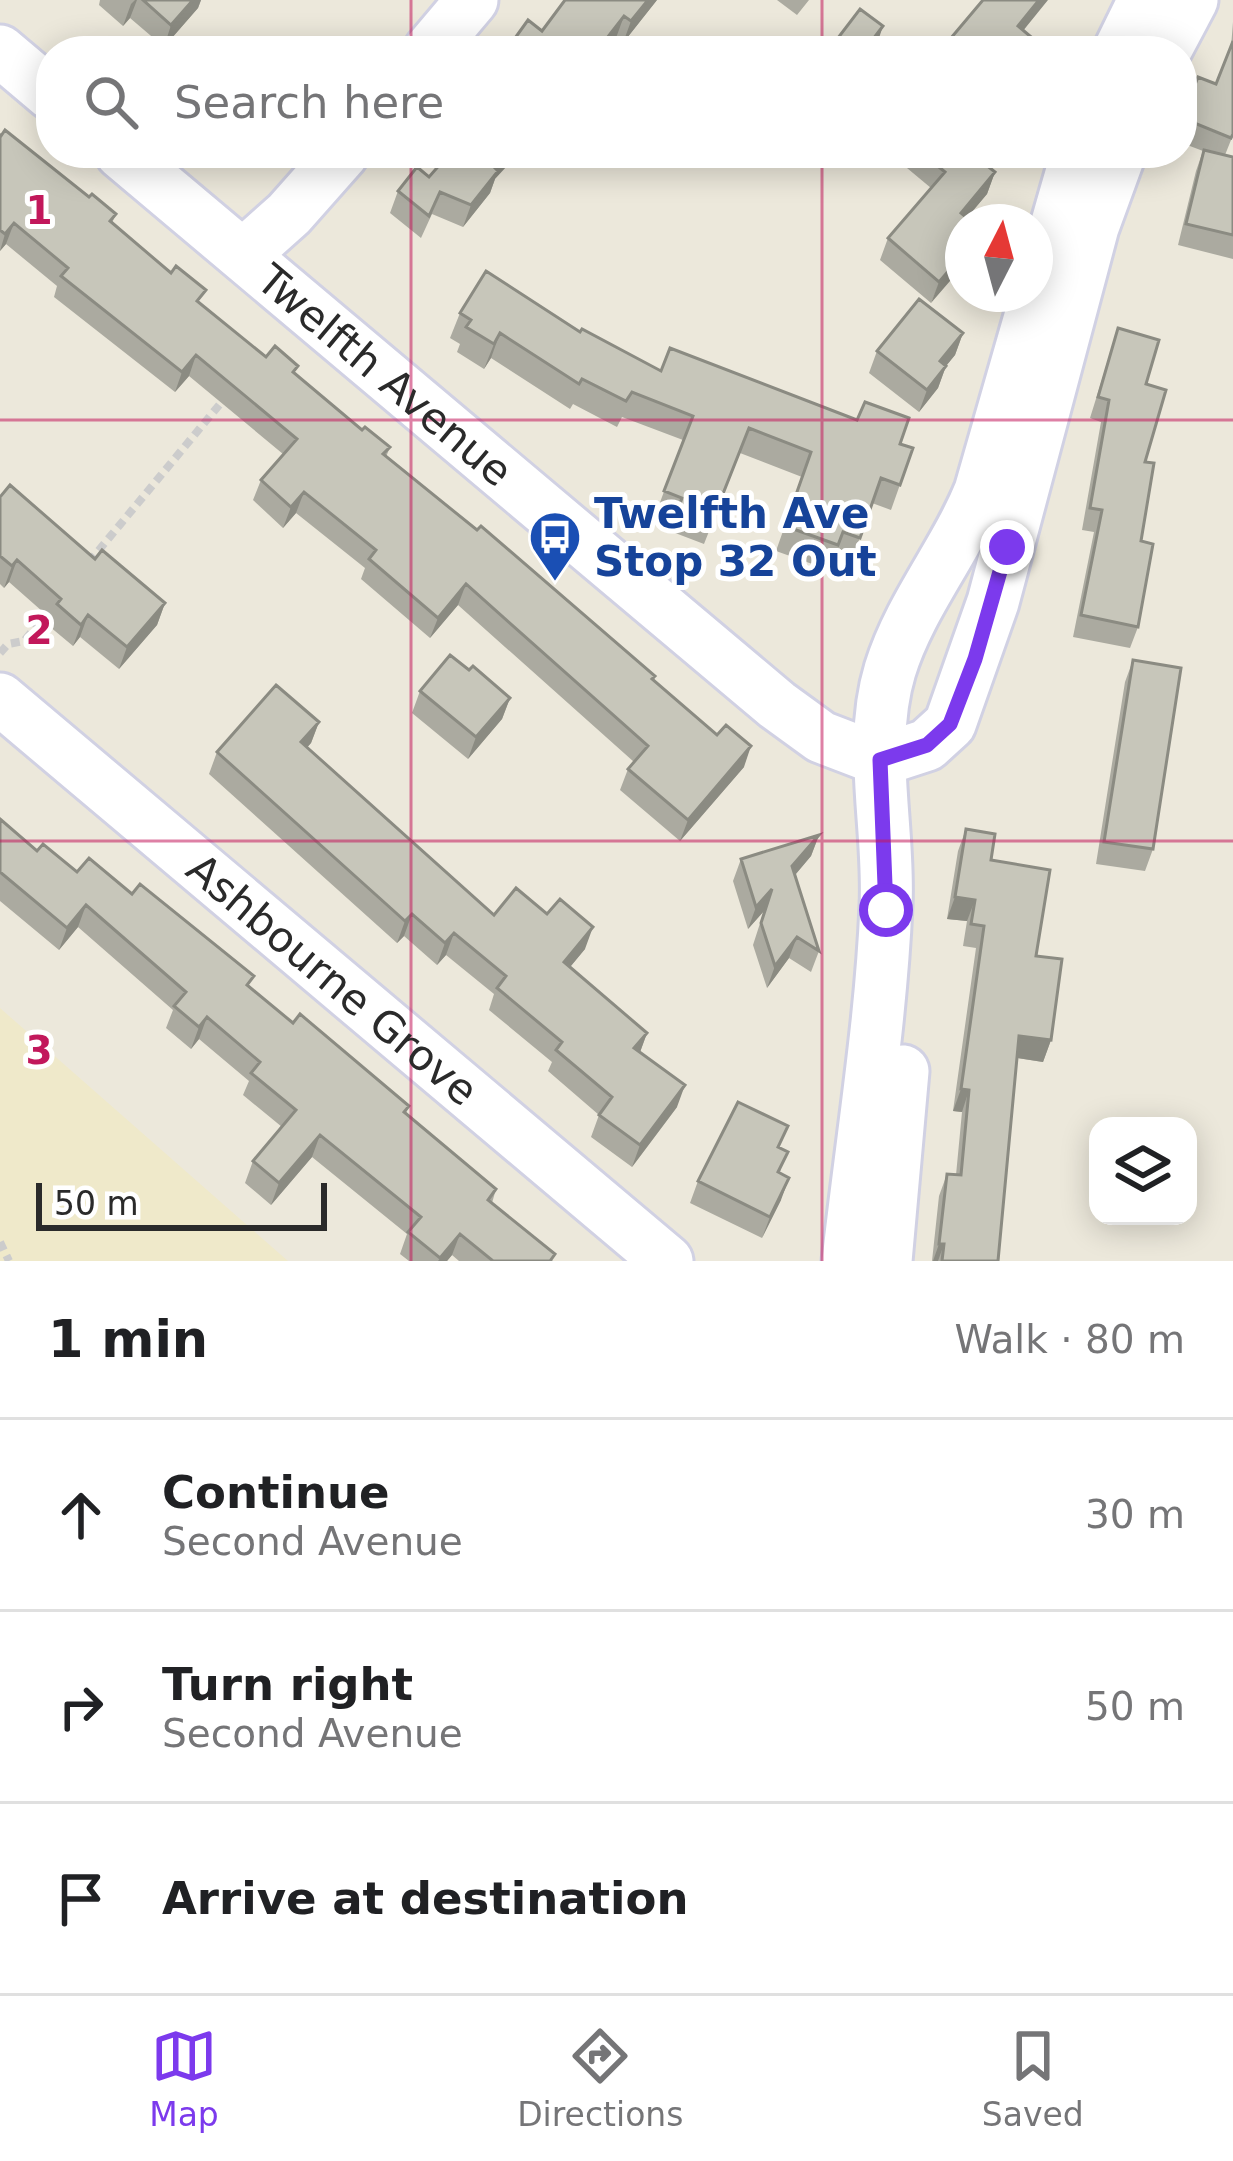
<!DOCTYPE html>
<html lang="en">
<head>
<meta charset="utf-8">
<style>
  body { margin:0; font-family:"DejaVu Sans",sans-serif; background:#f6f6f6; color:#202124 }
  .controls { position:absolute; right:36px; bottom:36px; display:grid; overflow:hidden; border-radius:24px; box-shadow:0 6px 30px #0003 }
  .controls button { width:108px; height:108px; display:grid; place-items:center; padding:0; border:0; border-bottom:3px solid #e0e0e0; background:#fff; color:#202124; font:60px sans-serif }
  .compass { position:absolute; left:945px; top:204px; width:108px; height:108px; border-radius:50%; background:#fff; box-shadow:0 6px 30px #0003; rotate:6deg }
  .scale { position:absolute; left:36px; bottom:30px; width:291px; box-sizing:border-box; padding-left:12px; border:6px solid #2a2a2a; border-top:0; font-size:33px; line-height:42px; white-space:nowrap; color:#2a2a2a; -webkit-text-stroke:9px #fff; paint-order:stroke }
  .stop { position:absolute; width:36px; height:36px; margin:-27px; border:9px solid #7c3aed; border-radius:50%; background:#fff }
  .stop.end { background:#7c3aed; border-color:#fff; box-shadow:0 3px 12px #0008 }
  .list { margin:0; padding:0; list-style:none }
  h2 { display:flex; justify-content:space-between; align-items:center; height:156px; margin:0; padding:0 48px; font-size:51px }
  h2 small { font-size:39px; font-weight:400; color:#757577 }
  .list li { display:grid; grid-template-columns:78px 1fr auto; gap:36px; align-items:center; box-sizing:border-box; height:192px; padding:0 48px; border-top:3px solid #e0e0e0 }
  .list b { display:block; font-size:45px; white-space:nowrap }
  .list p { margin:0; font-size:39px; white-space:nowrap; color:#757577 }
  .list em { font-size:39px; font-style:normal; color:#757577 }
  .icon { flex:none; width:66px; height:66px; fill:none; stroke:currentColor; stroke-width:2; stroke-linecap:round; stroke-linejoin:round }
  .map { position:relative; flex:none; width:1233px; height:1261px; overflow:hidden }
  .search { position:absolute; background:#fff; box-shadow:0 6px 30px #0003; left:36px; right:36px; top:36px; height:132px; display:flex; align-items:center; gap:30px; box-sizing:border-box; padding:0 42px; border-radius:48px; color:#757577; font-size:45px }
  .sheet { height:732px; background:#fff }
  nav { display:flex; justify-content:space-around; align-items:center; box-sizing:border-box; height:168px; border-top:3px solid #e0e0e0; background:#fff; font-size:33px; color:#757577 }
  nav a { display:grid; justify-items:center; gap:6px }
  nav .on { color:#7c3aed }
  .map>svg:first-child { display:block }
</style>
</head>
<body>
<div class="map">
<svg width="1233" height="1261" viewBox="0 0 1233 1261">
  <rect width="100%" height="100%" fill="#ece8db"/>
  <path fill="#efe9ca" d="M0 1008 288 1261H0Z"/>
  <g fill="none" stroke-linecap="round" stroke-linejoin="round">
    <g stroke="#d1d1e3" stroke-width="57">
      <g id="minor">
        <path d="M0 51 51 94"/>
        <path d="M429 51 472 0"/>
        <path d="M1119 51 1144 0"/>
        <path d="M1165 51 1192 0"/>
        <path id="s1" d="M121 153 777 705 821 737 881 760"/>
        <path d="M243 255 289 214 343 153"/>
        <path id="s2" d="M0 699 667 1261"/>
        <path d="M881 760 927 745 950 724 993 602 1093 227 1120 153"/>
        <path d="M848 1261C861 1143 881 1024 886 906 890 828 867 746 890 670 910 605 955 553 980 491L1077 153"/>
        <path d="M886 1261 903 1071"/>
      </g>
    </g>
    <path stroke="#ccc" stroke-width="8" stroke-dasharray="9 6" stroke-linecap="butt" d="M89 562 225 398
      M0 653 8 644 24 641 53 606
      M0 1242 9 1261"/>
    <use href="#minor" stroke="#fff" stroke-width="51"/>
  </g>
  <path fill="#abaaa0" d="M100 0H201L198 8 164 47 130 18 123 26 99 5Z
    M657 0 623 43 616 38 606 51H508L510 45 542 31Z
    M777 0H809L797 15Z
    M1233 22V135L1225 155 1233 157V259L1178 245 1196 171 1203 151 1182 143V118L1216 84 1231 47Z
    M0 135 116 214 112 223 201 304 266 357 295 374 362 430 390 447 386 457 655 676 654 680 744 767 680 841 620 790 628 769 634 762 458 605 430 638 361 579 365 568 296 513 283 528 253 500 261 480 283 454 189 376 175 392 54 297 57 286 6 244 0 251Z
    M889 153H996L986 165 995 172 987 194 967 218 931 303 880 260 888 238 931 188Z
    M429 177 495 179 490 193 463 227 432 214 421 238 390 213 398 191Z
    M460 313 580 332 661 371 913 448 891 510 872 503 851 563 834 557 829 570 776 551 802 477 740 453 704 544 670 531 672 523 655 516 683 440 622 417 617 427 573 404 570 409 491 358 484 369 457 352 460 344 450 338Z
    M1118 328 1146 384 1145 462 1138 627 1130 648 1073 637 1094 532 1082 530 1101 422 1090 418Z
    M963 333 955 355 946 366 938 388 919 412 869 373 877 351Z
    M0 497 165 603 157 625 119 669 80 637 73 646 49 626 51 619 9 582 4 588 0 584Z
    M1133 660 1153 849 1145 871 1096 864 1125 682Z
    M469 670 510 698 502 719 468 759 412 713 420 691Z
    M319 722 311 743 307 747 494 915 585 949 570 967 647 1033 640 1052 677 1107 632 1167 591 1137 599 1115 548 1071 552 1062 489 1010 494 994 446 955 437 965 404 936 397 943 209 774 217 752Z
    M0 819 37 851 77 872 132 894 293 1023 409 1106 406 1113 496 1189 492 1203 553 1261H459L452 1255 447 1261H409L400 1254 407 1234 312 1157 271 1205 245 1183 253 1161 282 1127 243 1095 249 1081 199 1039 191 1049 166 1028 173 1010 78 927 59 950 0 901Z
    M966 829 991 860 1036 956 1051 1040 1043 1062 1017 1058 998 1261H932L939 1196 947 1174 956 1175 962 1112 953 1111 976 948 963 946 967 921 947 919 958 851Z
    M819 835 811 856 795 875 819 951 811 972 789 958 767 988 753 945 764 911 748 929 733 881 741 859Z
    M780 1148 781 1200 762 1238 690 1203 698 1181Z"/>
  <path fill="#8b8b82" d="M135 0H137L130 18 123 26 131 4Z
    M193 0H201L198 8 164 47 171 25Z
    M648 0H657L623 43 631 21Z
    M1039 0H1048L1010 47 1018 26Z
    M624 16 616 38 606 51H597Z
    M883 26 879 38 868 51H864Z
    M507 153H519L495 179 490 193 463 227 471 205 494 167Z
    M986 153H996L972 181 980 160Z
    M995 172 987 194 953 234 961 213Z
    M14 223 6 244 0 251 5 234Z
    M963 254V266L931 303 939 282Z
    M500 333 491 358 484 369 494 344Z
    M963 333 955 355 932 383 940 361Z
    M196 355 189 376 175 392 182 372Z
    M946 366 938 388 919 412 927 390Z
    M304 492 296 513 283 528 291 507Z
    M17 560 9 582 4 588 12 566Z
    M466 584 458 605 430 638 438 618Z
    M165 603 157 625 119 669 127 647Z
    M88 615 80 637 73 646 81 625Z
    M510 698 502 719 468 759 476 737Z
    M319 722 311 743 293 764 301 742Z
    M751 746 744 767 680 841 688 820Z
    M819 835 811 856 784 888 792 866Z
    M772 889 764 911 748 929 756 907Z
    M955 897 975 900 967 921 947 919Z
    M86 905 78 927 59 950 67 928Z
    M412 914 404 936 397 943 405 921Z
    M593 927 585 949 556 984 564 962Z
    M454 933 446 955 437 965 445 943Z
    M797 937 789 958 767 988 775 966Z
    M207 1017 199 1039 191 1049 199 1027Z
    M647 1033 639 1055 634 1048Z
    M1019 1036 1051 1040 1043 1062 1011 1057Z
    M685 1085 677 1107 632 1167 640 1145Z
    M961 1089 969 1090 962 1112 953 1111Z
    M320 1135 312 1157 271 1205 279 1183Z
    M789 1178 781 1200 762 1238 770 1217Z
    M460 1234 452 1255 447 1261H438Z
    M939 1244H944L938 1261H933Z"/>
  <path fill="#c7c6ba" stroke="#8b8b82" stroke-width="3" d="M143 0H193L171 25Z
    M565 0H648L631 21 624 16 597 51H518L510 45 528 20 542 31Z
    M983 0H1039L1018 26 1037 42 1029 51H940Z
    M860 9 883 26 864 51H828Z
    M254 38 267 51H241Z
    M1233 41V134L1231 138 1182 118 1198 77 1216 84Z
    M5 130 89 197 92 194 116 214 110 221 171 273 176 266 206 290 197 301 266 357 275 346 298 366 293 372 362 430 365 427 390 447 383 454 477 530 481 526 655 676 652 679 717 735 726 725 751 746 688 820 628 769 648 746 466 584 438 618 369 559 376 550 304 492 291 507 261 480 297 439 196 355 182 372 61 276 68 268 14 223 5 234 0 230V135L1 136Z
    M1204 150 1233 157V235L1186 224Z
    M450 153H507L494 167 498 171 471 205 440 192 429 216 398 191 417 167 429 177Z
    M922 153H986L980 160 995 172 961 213 972 222H963V254L939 282 888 238 945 172Z
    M486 271 580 332 582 329 661 371 670 348 857 420 865 402 909 418 900 444 913 448 900 485 881 478 860 538 843 532 838 545 785 526 811 452 749 428 713 519 679 506 682 498 664 491 693 416 632 392 626 401 582 379 579 384 500 333 494 344 466 327 471 320 460 313Z
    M919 299 963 333 940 361 946 366 927 390 877 351Z
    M1118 328 1159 340 1146 384 1166 390 1145 462 1154 463 1141 541 1153 544 1138 627 1081 615 1102 510 1090 508 1109 400 1098 397Z
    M10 485 95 559 102 550 165 603 127 647 88 615 81 625 57 604 61 599 17 560 12 566 0 556V497Z
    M450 655 469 670 473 666 510 698 476 737 420 691Z
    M1133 660 1181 668 1153 849 1104 842Z
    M276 685 319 722 301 742 494 915 516 888 547 914 560 899 593 927 564 962 647 1033 634 1048 685 1085 640 1145 599 1115 612 1097 556 1050 562 1042 497 988 506 976 454 933 445 943 412 914 405 921 217 752Z
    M0 819 37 851 43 844 77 872 89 858 132 894 140 884 254 976 247 985 293 1023 300 1014 409 1106 404 1112 496 1189 488 1200 555 1254 550 1261H493L460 1234 440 1258 408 1232 421 1217 320 1135 279 1183 253 1161 296 1110 251 1073 260 1062 207 1017 199 1027 174 1006 186 992 86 905 67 928 0 872Z
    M966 829 995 834 991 860 1050 870 1036 956 1062 959 1051 1040 1019 1036 998 1261H942L944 1244H939L947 1174 961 1175 969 1090 961 1089 984 926 971 924 975 900 955 897Z
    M819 835 792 866 819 951 797 937 775 966 761 923 772 889 756 907 741 859Z
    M738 1102 788 1126 778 1147 788 1152 778 1172 789 1178 770 1217 698 1181Z"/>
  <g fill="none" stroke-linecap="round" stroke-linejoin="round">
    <path stroke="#7c3aed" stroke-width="15" d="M886 910 880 760 927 745 950 724 975 659 1007 547"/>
  </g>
  <path fill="none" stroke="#c2185b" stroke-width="3" stroke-opacity="0.55" d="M411 0V51M822 0V51M411 153V1261M822 153V1261M0 420H1233M0 841H1233"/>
  <defs>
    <g id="bus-pin" transform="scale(2.7)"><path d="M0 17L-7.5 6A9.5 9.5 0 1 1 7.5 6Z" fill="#1a4fb4" stroke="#fff"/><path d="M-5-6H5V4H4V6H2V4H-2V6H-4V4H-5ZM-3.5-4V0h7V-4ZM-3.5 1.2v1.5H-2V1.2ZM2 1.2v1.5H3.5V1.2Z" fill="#fff"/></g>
  </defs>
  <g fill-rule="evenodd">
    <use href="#bus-pin" x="555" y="537"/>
  </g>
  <g text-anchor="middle" stroke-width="10" stroke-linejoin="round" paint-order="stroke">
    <g font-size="42" fill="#2a2a2a" stroke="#fff">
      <text dy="15" stroke="none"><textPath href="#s1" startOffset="345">Twelfth Avenue</textPath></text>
      <text dy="15" stroke="none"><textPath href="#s2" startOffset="435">Ashbourne Grove</textPath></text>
    </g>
    <g font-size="42" font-weight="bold" fill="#164399" stroke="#fff" text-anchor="start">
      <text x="594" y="528">Twelfth Ave<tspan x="594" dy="48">Stop 32 Out</tspan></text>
    </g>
  </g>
  <g font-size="39" text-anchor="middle" font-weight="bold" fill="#c2185b" stroke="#fff" stroke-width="10" stroke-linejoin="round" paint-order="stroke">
    <text x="39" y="224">1</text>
    <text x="39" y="644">2</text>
    <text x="39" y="1064">3</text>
  </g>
</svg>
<div class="controls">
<button><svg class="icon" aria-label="layers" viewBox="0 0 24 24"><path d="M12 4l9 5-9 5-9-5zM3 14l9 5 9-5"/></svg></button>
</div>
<svg class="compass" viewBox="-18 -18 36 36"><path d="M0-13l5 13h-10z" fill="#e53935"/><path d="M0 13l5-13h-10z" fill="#757577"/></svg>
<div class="scale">50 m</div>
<div class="stop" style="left:886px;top:910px"></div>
<div class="stop end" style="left:1007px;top:547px"></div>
<div class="search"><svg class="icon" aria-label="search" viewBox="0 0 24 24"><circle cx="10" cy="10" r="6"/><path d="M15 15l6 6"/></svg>Search here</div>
</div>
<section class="sheet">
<h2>1 min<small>Walk · 80 m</small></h2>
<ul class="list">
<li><svg class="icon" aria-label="ahead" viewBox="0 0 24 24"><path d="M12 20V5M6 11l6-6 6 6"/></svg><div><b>Continue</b><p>Second Avenue</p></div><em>30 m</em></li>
<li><svg class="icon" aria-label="right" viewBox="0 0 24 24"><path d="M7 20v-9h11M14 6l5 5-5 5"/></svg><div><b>Turn right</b><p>Second Avenue</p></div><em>50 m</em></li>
<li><svg class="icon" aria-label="arrive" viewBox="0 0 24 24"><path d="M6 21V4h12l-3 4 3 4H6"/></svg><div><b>Arrive at destination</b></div></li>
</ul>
</section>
<nav>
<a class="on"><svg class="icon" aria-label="map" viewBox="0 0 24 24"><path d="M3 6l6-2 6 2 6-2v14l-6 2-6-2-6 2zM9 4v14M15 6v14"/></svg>Map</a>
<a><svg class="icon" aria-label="directions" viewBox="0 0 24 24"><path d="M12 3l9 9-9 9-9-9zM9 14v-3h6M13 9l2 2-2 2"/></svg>Directions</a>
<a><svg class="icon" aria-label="saved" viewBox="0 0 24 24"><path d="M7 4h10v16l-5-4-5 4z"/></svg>Saved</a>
</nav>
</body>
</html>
